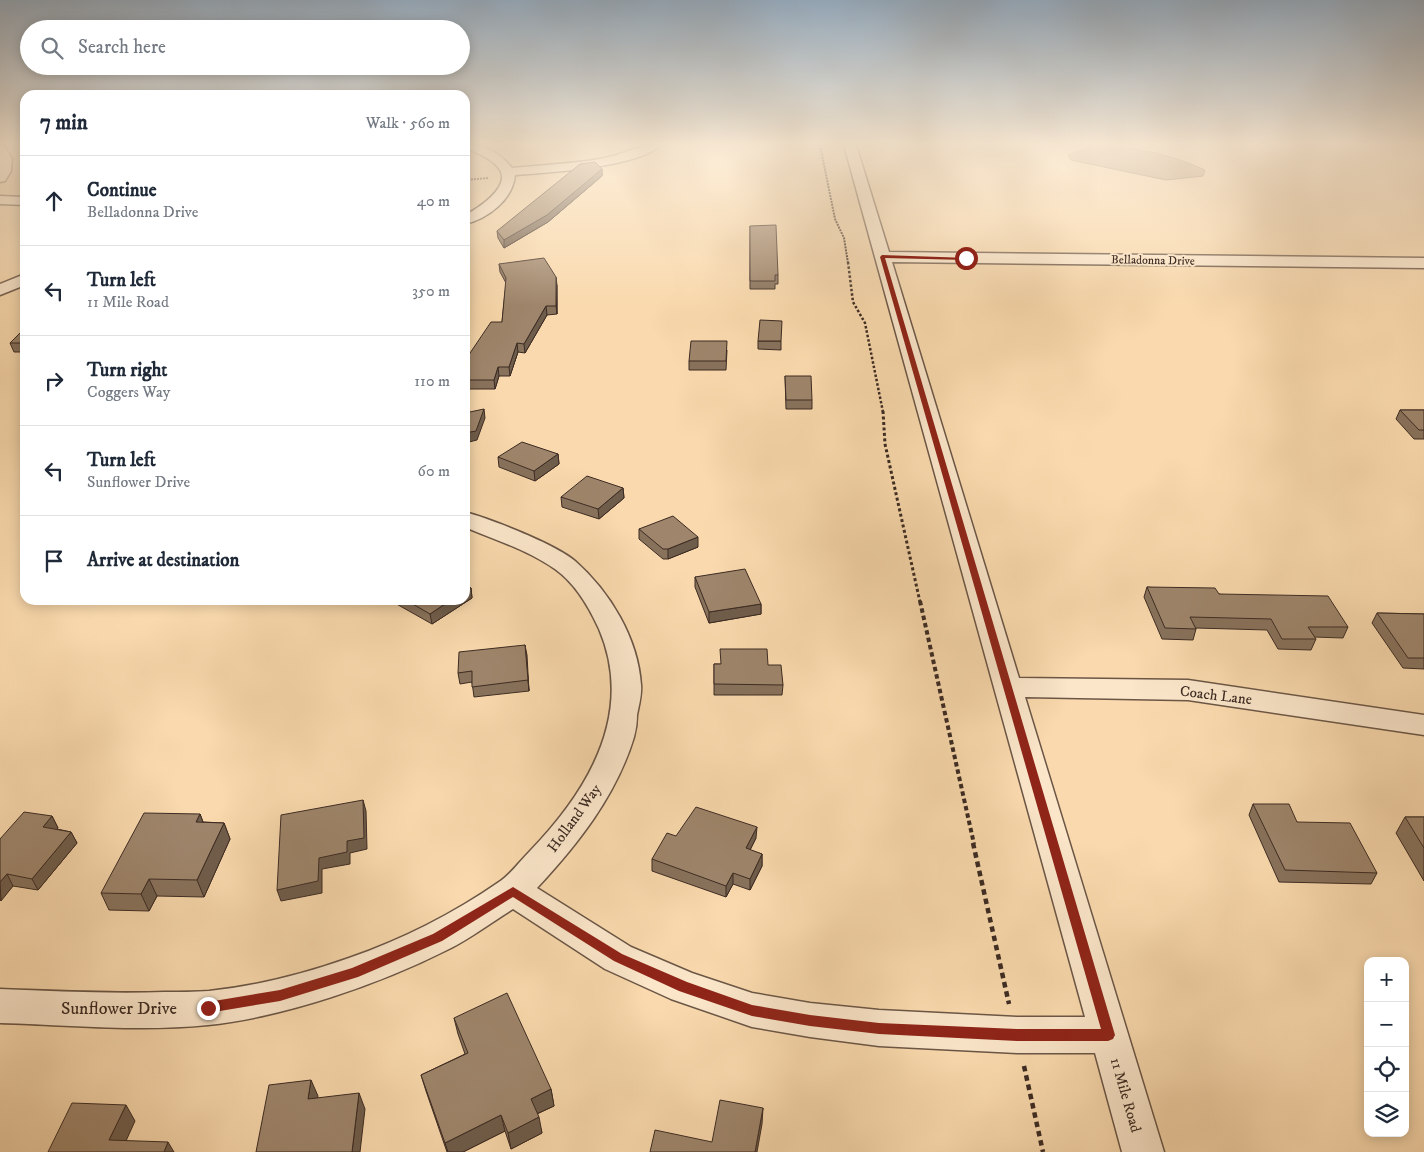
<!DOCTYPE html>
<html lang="en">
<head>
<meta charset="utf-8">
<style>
  body { margin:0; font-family:"IM FELL DW Pica",serif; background:#f6f6f7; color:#1f2937 }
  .controls { position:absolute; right:15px; bottom:15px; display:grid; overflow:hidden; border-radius:10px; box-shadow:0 2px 12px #0003 }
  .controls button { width:45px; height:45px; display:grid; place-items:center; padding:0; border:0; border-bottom:1px solid #e0e1e3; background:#fff; color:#1f2937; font:25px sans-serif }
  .stop { position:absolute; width:15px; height:15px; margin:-11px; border:4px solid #8f2418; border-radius:50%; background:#fff }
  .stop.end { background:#8f2418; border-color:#fff; box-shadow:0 1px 5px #0008 }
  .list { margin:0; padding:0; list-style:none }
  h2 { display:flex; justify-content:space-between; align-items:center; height:65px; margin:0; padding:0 20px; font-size:21px }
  h2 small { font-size:16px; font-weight:400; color:#747a83 }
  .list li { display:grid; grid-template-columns:32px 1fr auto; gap:15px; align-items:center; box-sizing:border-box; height:90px; padding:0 20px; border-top:1px solid #e0e1e3 }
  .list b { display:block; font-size:19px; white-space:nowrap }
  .list p { margin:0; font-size:16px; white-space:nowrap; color:#747a83 }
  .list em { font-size:16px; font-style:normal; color:#747a83 }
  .icon { flex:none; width:28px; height:28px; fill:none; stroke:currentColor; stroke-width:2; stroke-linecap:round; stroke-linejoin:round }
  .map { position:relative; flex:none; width:1424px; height:1152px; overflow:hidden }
  .search { position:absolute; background:#fff; box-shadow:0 2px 12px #0003; left:20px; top:20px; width:450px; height:55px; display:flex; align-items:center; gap:12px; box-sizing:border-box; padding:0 18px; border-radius:28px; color:#747a83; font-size:19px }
  .panel { position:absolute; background:#fff; box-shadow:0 2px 12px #0003; left:20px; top:90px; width:450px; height:515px; border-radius:15px }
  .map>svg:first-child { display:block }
</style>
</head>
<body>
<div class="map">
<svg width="1424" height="1152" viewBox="0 0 1424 1152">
  <rect width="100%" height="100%" fill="#f9d9ad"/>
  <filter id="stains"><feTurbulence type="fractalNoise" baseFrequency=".004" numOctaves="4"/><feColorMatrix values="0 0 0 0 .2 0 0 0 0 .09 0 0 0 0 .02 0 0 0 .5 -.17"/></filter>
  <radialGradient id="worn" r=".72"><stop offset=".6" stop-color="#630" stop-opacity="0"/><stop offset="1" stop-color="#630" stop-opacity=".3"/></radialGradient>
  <path fill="#b99e7e" stroke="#87705a" d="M1094 146C1137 147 1166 153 1205 170L1203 176 1166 180 1071 160 1068 155Z"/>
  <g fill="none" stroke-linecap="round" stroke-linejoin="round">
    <g stroke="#6b5646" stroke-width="3">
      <path id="minor" d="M0 145 4 146 12 159 11 171 5 181 0 182Z
        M465 145C485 145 499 152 512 168 541 165 571 164 600 159 622 155 638 145 660 145 641 167 545 173 515 175 513 200 487 219 465 224V215C477 209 508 189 501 172 496 160 476 152 465 148Z
        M844 145H856L889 252 1424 258V268L892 262 1019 678 1188 680 1424 715V735L1188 700 1025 697 1164 1152H1122L1095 1053H1017L879 1046 810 1037 752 1027 671 999 605 969 513 909C492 922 471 938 449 949 380 984 285 1017 208 1025 142 1032 67 1025 0 1023V989C55 991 109 994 164 992 179 992 194 992 209 991 256 986 304 974 349 958 401 940 453 914 499 882 511 874 520 861 530 851 589 790 635 713 599 629 589 607 575 583 555 569 528 550 495 540 465 527V512C491 519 555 544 575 561 610 592 638 638 641 685 642 694 639 705 637 715 637 722 636 730 634 737 616 796 578 844 537 888L631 947 692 973 752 993 810 1003 879 1010 1017 1017H1085Z
        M0 196 25 197V205L0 204Z
        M25 274V285L0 295V284Z"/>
    </g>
    <path stroke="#3c2b23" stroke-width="2" stroke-dasharray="2 1" stroke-linecap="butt" d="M820 145 835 219 844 238 848 263
      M465 180 489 178"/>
    <path stroke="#3c2b23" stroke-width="2.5" stroke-dasharray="2.5 2" stroke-linecap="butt" d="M848 262 853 302 865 323 883 412"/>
    <path stroke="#3c2b23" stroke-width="3" stroke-dasharray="3 2.5" stroke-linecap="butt" d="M883 411 885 444 920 602"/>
    <path stroke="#3c2b23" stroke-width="4" stroke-dasharray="4.5 3" stroke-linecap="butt" d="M920 601 974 844"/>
    <path stroke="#3c2b23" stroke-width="4.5" stroke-dasharray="5.5 4" stroke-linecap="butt" d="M973 843 1009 1004
      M1024 1066 1043 1152"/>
    <use href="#minor" fill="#fbe6ca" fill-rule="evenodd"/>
  </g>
  <path fill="#88725c" stroke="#3c2b23" d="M602 169V176L548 222 504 248 498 238 497 231Z
    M750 226 778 275V284H775V289H750Z
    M499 264 557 285V314L547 315 525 353 518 352 510 376H499L495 389H465V359H466L502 322 506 283 500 272Z
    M25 328V352H14L10 343Z
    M758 341H781V350L758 349Z
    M727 350 726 370H689V361Z
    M785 376 812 400V409H786Z
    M1400 410H1424V439H1414L1396 419Z
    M558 454 559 464 535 481 499 467 498 457Z
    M623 488 624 498 599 519 562 507 561 497Z
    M639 529 698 547 668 559H663L639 539Z
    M695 577 761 604V614L709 623 695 587Z
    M1147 587 1219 594 1348 627 1343 638 1314 637 1316 639 1311 650 1278 649 1267 630 1196 628V629L1193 640 1162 639 1144 597Z
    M471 588 472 598 432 624 393 602V600H465Z
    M1377 613 1424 614V669L1403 668 1372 623Z
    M525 645 529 691 474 697 472 682 460 684 458 673Z
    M714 664 768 665 783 685 782 695H714Z
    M1253 804 1297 822 1377 873 1371 884 1279 882 1249 815Z
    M200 814 203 822 224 823 230 839 204 897 157 896 149 911 109 910 101 893Z
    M52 816 58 828 57 829 71 832 77 843 38 890 13 886 0 901V839Z
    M1405 817H1424V881L1396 833Z
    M676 836 756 838 750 850 762 854V866L750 890 733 884 726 897 652 871V859Z
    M454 1018 551 1089 554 1106 537 1114 542 1133 511 1149 505 1131 463 1152H447L426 1091 421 1075 465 1054 458 1034Z"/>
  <path fill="#6f5d4b" stroke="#3c2b23" d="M602 169V176L548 222 504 248V240Z
    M556 277 557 285V314L556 306Z
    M546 306 547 315 525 353 524 344Z
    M517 343 518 352 510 376 509 367Z
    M498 367 499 376 495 389 494 380Z
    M484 409 485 418 477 440 465 443V433Z
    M558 454 559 464 535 481 534 471Z
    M623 488 624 498 599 519 598 509Z
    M698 537V547L668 559V549Z
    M471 588 472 598 432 624 430 614 451 600H465V591Z
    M761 604V614L709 623V612Z
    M525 645 527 655 529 691 528 680Z
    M363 800 366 811 367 849 350 853V864L322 869V893L281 901 277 890 319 858 347 841Z
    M200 814 206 830 196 822Z
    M52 816 58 828 49 838 43 827Z
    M224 823 230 839 204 897 197 880Z
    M757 827 756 838 745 860 746 848Z
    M71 832 77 843 38 890 32 879Z
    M762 854V866L750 890V879Z
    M733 873V884L726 897V886Z
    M7 874 13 886 1 901 0 882Z
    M149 879 157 896 149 911 141 894Z
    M311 1080 318 1096 315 1116 308 1099Z
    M551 1089 554 1106 534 1115 531 1099Z
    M359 1093 365 1109 360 1152H352Z
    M126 1105 135 1121 121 1152 109 1140Z
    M763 1108 762 1124 757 1152H755Z
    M501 1115 505 1131 463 1152H448L445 1143Z
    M539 1117 542 1133 511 1149 508 1133Z
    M168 1142 174 1152H164Z"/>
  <path fill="#9e856b" stroke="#3c2b23" d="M595 162 602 169 547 215 504 240 497 231 580 164Z
    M776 225 778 275H775V281H750V226Z
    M544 258 556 277V306H546L524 344 517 343 509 367H498L494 380H465V359H466L491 322H502L506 278 499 264Z
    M760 320 782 321 781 341H758Z
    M25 328V343H10Z
    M691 341H727L726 361H689Z
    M785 376H811L812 400H786Z
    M484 409 476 431 465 433V413Z
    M1400 410H1424V430H1419Z
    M522 442 558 454 534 471 498 457Z
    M587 476 623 488 598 509 561 497Z
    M673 516 698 537 668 549H663L639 529Z
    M745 569 761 604 709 612 695 577Z
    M465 585 471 588 465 591Z
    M1147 587 1215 588 1219 594 1328 596 1348 627H1308L1316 639H1282L1271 619 1190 617 1196 629 1165 628Z
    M406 600H451L430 614Z
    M1377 613 1424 614V658H1408Z
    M525 645 528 680 472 687V671L458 673 459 652Z
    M720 649H767L768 665H781L783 685 714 684V664H721Z
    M363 800 364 838 347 841V852L319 858 318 881 277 890 281 815Z
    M1253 804H1289L1297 822 1350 823 1377 873 1285 870Z
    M696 807 757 827 746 848 762 854 750 879 733 873 726 886 652 859 667 833 676 836Z
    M24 812 52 816 43 827 71 832 32 879 7 874 0 882V839Z
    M144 813 200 814 196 822 224 823 197 880 149 879 141 894 101 893Z
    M1405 817H1424V848Z
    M507 993 551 1089 531 1099 539 1117 508 1133 501 1115 445 1143 421 1075 468 1053 454 1018Z
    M311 1080 308 1099 359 1093 352 1152H256L269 1085Z
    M720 1100 763 1108 755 1152H650L655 1130 712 1142Z
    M72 1103 126 1105 109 1140 168 1142 164 1152H48Z"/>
  <linearGradient id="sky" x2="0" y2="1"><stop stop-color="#95abbe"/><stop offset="0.47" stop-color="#fceeda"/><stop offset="1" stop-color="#fceeda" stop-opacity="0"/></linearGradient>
  <rect width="1424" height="306" fill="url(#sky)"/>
  <path fill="#8f2418" d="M882 255 969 258 966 260 885 258 1115 1035 1113 1039 1108 1041H1017L879 1034 810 1026 752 1016 679 991 614 961 513 897 442 941 358 977 280 1001 208 1013 203 1012 201 1008 203 1004 208 1002 280 990 352 968 433 934 513 887 622 954 687 982 752 1005 810 1015 879 1023 1017 1029H1101L880 257Z"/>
  <g text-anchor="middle" stroke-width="4" stroke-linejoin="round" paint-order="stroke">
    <g font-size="12" fill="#3c2b23" stroke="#fbe6ca">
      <text transform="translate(1153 260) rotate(1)" y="4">Belladonna Drive</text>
    </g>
    <g font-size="15" fill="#3c2b23" stroke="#fbe6ca">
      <text transform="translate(1216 695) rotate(7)" y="5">Coach Lane</text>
      <text transform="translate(574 818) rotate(-54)" y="5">Holland Way</text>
      <text transform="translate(1126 1095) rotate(74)" y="5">11 Mile Road</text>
    </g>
    <g font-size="18" fill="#3c2b23" stroke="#fbe6ca">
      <text x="119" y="1014">Sunflower Drive</text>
    </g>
  </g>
  <rect width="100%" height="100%" filter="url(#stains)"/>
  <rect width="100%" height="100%" fill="url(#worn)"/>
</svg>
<div class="controls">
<button>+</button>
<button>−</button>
<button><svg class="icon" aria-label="locate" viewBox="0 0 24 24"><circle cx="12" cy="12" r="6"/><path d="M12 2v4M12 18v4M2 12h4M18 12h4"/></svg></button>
<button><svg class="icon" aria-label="layers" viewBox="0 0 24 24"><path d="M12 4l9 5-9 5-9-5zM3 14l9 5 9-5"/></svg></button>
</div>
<div class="stop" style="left:966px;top:258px"></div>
<div class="stop end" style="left:208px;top:1008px"></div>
<div class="search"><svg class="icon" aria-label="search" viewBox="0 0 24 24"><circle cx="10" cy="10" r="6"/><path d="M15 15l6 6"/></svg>Search here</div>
<section class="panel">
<h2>7 min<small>Walk · 560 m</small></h2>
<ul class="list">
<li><svg class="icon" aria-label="ahead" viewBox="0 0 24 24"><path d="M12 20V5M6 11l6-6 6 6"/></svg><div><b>Continue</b><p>Belladonna Drive</p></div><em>40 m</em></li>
<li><svg class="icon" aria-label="left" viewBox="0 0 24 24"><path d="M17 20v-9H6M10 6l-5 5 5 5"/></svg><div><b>Turn left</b><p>11 Mile Road</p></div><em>350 m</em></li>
<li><svg class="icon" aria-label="right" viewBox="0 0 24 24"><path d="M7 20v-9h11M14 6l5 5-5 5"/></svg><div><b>Turn right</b><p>Coggers Way</p></div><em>110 m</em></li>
<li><svg class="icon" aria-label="left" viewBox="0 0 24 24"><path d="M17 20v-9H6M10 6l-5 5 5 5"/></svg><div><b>Turn left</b><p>Sunflower Drive</p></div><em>60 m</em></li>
<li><svg class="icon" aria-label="arrive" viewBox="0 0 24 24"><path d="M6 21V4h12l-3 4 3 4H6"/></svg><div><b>Arrive at destination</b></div></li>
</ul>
</section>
</div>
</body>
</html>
